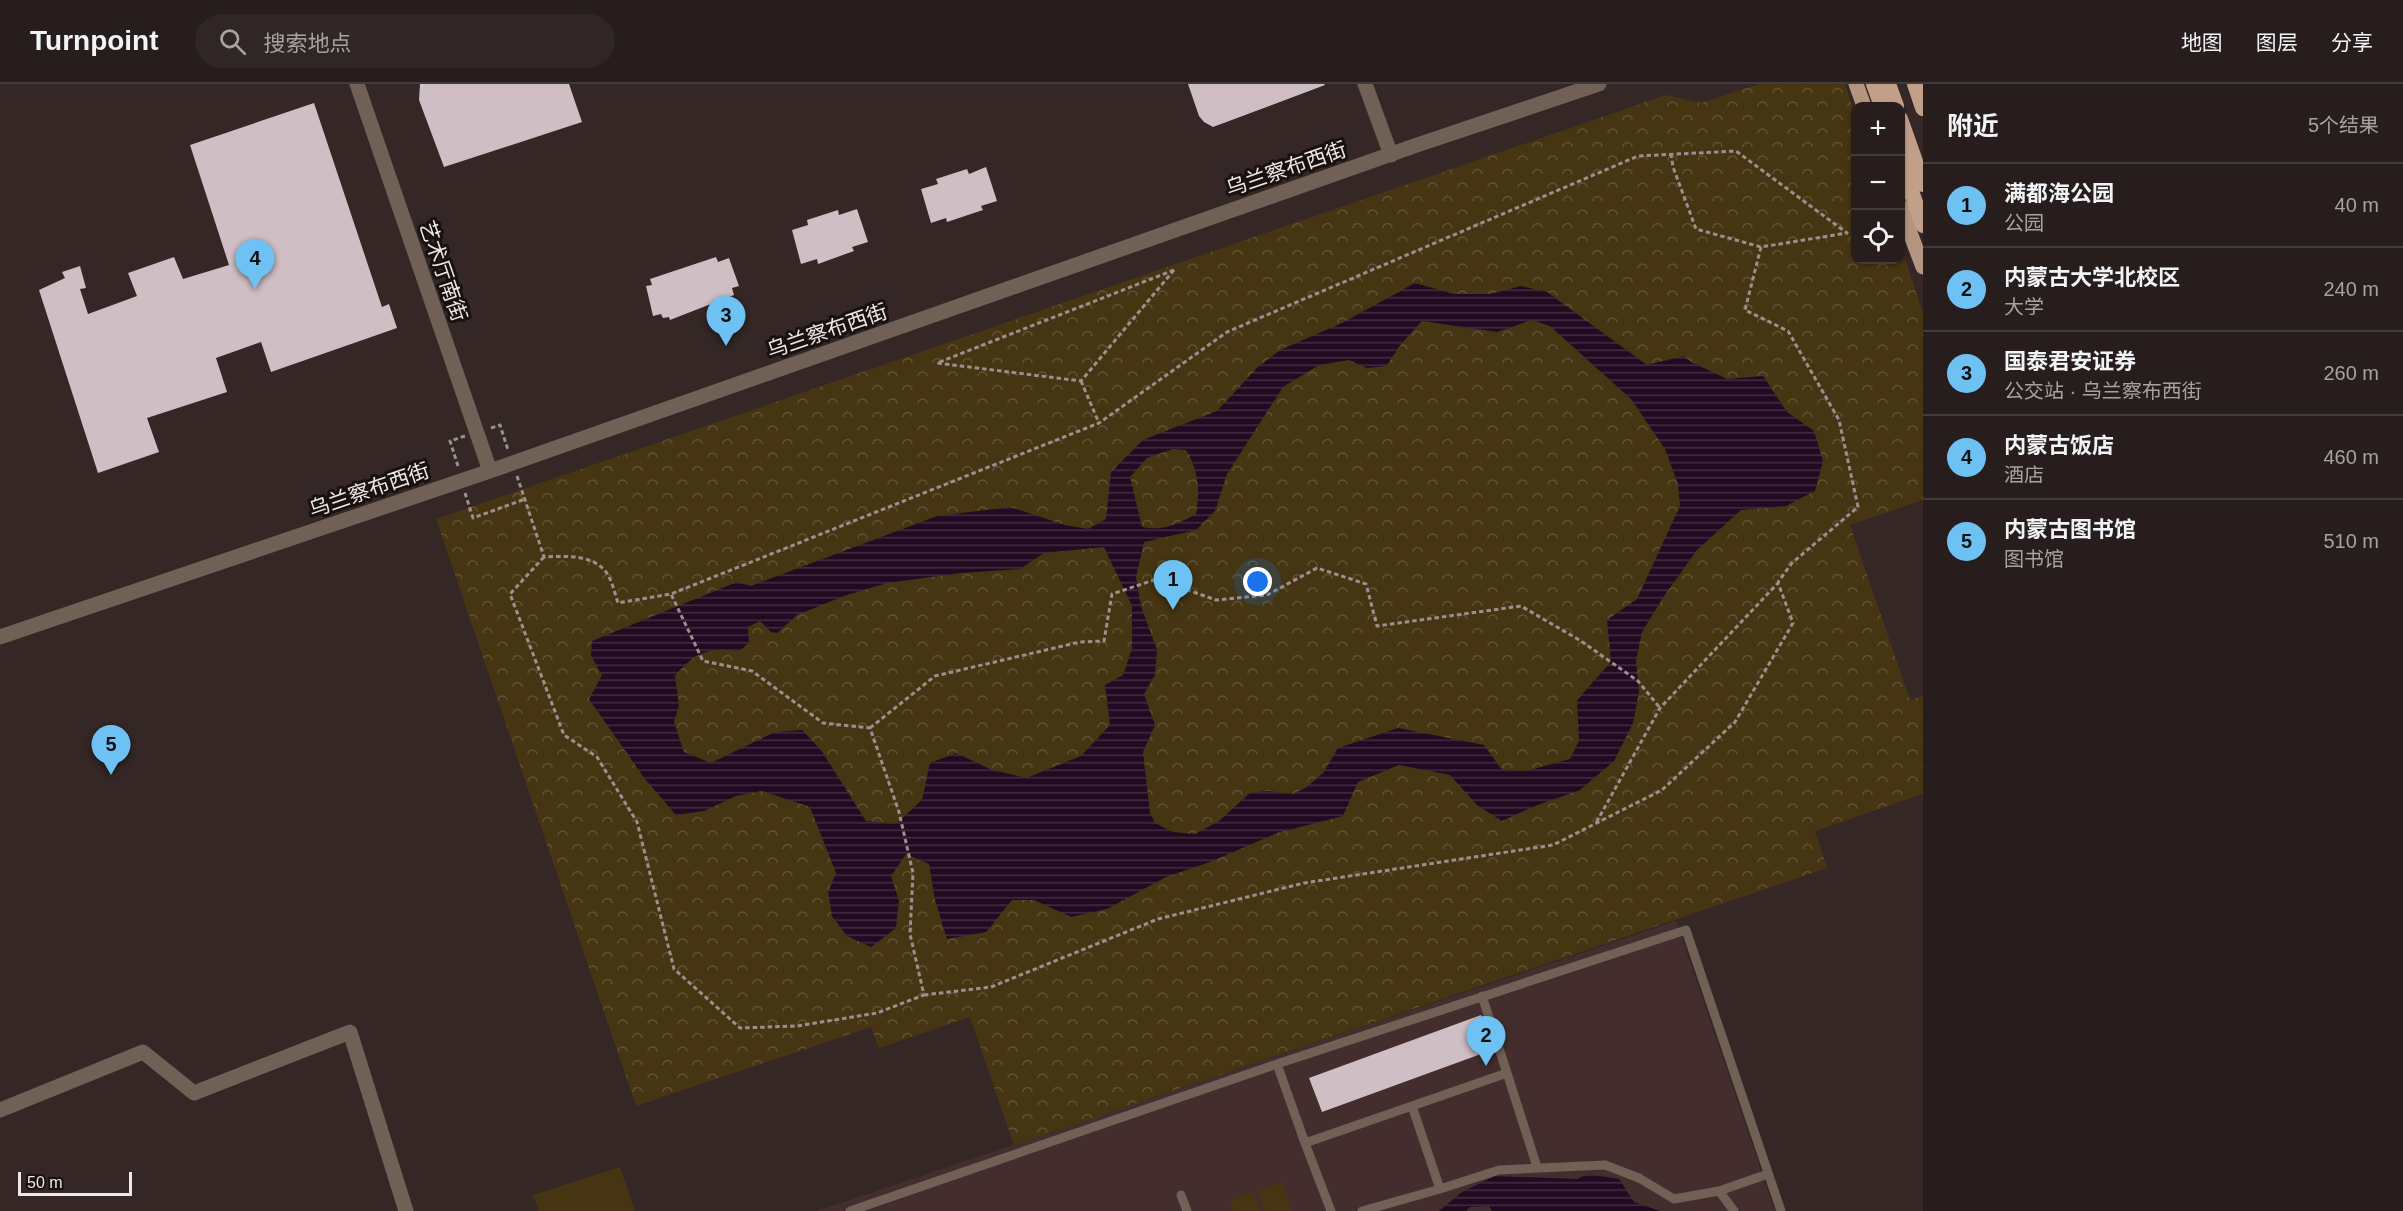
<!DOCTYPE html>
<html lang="zh">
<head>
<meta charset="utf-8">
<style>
  body { margin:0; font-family:Helvetica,"Noto Sans SC",sans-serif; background:#2f2625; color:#f1f3f6 }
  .controls { position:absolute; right:18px; top:18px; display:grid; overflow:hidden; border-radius:12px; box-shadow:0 2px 4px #0004 }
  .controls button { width:54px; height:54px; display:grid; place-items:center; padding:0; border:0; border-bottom:2px solid #433b3b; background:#271d1c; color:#f1f3f6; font:30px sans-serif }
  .scale { position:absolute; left:18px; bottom:15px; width:114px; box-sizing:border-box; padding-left:6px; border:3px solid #f0e6e5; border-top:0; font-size:16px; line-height:21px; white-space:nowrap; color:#f0e6e5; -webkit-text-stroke:4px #181111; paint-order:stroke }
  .you { position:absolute; left:1258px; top:498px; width:21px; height:21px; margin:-15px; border:4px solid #fff; border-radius:50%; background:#1a73e8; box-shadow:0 0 0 9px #1a73e833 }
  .badge { display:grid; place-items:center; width:39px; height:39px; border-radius:50%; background:#6ec2f3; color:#111; font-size:20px; font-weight:700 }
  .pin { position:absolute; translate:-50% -50px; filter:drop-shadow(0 2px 3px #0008) }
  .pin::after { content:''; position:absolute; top:32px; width:21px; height:18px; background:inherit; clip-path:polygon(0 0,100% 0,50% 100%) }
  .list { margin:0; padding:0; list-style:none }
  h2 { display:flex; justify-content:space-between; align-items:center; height:78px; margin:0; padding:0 24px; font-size:26px }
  h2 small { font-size:20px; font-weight:400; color:#a4a2a3 }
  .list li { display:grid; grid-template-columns:39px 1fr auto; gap:18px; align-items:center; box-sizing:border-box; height:84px; padding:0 24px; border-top:2px solid #433b3b }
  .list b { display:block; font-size:22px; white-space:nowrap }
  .list p { margin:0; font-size:20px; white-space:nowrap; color:#a4a2a3 }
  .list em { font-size:20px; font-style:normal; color:#a4a2a3 }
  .icon { flex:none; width:33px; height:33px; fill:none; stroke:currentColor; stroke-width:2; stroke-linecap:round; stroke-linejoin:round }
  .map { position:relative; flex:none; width:1923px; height:1127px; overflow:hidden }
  header { display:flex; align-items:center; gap:36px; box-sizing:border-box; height:84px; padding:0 30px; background:#271d1c; border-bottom:2px solid #433b3b }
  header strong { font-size:28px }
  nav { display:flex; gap:33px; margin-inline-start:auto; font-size:21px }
  .search { width:420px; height:54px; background:#2f2625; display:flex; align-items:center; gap:15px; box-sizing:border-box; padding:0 21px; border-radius:33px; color:#a4a2a3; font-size:22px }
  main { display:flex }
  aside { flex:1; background:#271d1c }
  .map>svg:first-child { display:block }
</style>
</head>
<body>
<header>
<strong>Turnpoint</strong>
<div class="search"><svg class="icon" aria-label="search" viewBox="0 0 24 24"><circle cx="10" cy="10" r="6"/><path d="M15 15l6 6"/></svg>搜索地点</div>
<nav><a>地图</a><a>图层</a><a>分享</a></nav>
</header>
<main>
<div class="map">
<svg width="1923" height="1127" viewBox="0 0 1923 1127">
  <defs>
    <pattern id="forest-crowns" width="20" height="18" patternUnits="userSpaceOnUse" patternTransform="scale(1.5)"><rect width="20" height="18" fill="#463512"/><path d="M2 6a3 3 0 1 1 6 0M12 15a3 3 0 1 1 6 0" fill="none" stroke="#615234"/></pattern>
    <pattern id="water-rules" width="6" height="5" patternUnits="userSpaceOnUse" patternTransform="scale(1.5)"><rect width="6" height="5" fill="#210a22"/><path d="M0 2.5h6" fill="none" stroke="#422e42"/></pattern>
  </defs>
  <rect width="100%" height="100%" fill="#342725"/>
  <path fill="#432e2d" d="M1676 837 1775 1127H817Z"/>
  <path fill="url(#forest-crowns)" d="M1759 0H1845L1855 31 1856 176H1900L1901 163 1923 229V416L1850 441 1910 616 1923 612V710L1815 747 1827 784 1014 1061 970 933 879 964 871 943 636 1022 436 435 1666 11 1701 19Z"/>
  <path fill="#463512" d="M620 1083 635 1127H539L533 1111Z
    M1282 1098 1292 1127H1265L1257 1106Z
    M1253 1107 1260 1127H1233L1229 1116Z"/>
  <path fill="url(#water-rules)" fill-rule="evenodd" d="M1415 199 1454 210H1490L1521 202 1547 208 1647 281 1683 272 1693 279 1727 295 1763 292 1787 328 1814 347 1823 377 1815 407 1786 422 1741 426 1697 466 1664 512 1642 548 1636 577 1639 608 1633 639 1614 677 1580 706 1535 722 1502 737 1477 721 1450 691 1399 681 1358 698 1343 732 1277 749 1210 778 1166 793 1107 825 1071 833 1034 816H1012L986 848 947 855 935 816 929 780 906 770 891 792 899 817 896 844 871 863 847 852 832 832 828 808 836 789 810 723 762 707 736 712 704 727 676 731 645 695 589 615 602 591 591 572 592 557 737 498 751 502 937 432 1011 423 1065 441 1088 445 1106 435 1111 388 1143 356 1217 327 1258 283 1280 266 1342 239ZM1532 236 1550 242 1631 315 1665 365 1678 400 1680 422 1637 515 1607 536 1611 578 1577 616 1579 657 1570 675 1526 687 1502 686 1484 661 1398 644 1338 664 1324 688 1307 703 1293 710 1267 707 1250 709 1219 737 1195 750 1173 748 1155 739 1150 729 1143 668 1155 641 1144 610 1155 591 1157 566 1141 522 1136 493 1144 458 1196 446 1215 427 1227 390 1283 303 1319 281 1349 276 1367 284 1386 282 1402 259 1422 237 1497 248ZM1173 365 1186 366C1199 387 1200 406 1196 430 1176 441 1164 447 1142 443L1130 393 1147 374ZM1104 463 1132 522V565L1123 591 1105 601 1110 641 1081 672 1026 694 992 686 956 669 930 679 922 716 896 740 866 737 821 666 802 646 775 648 711 679 684 668 674 638 679 621 675 592C695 568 708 563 739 567L749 559 748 543 760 537 771 548 777 549 797 531 844 512 887 499 961 489 1020 485 1044 469Z
    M1588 1090 1619 1095 1634 1118 1660 1127H1492L1489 1122 1470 1123 1466 1127H1439L1462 1108 1495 1092 1577 1095Z"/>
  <path fill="#cfbec4" d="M420 0H569L582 38 444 83 419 16Z
    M1188 0H1324L1325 1 1213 43 1204 38 1199 32Z
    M314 19 382 223 389 220 397 244 271 288 261 258 216 274 227 308 147 334 159 368 98 389 39 206 65 194 62 188 80 182 86 204 80 205 88 230 137 212 128 189 174 173 183 195 229 181 190 61Z
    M986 83 997 117 981 122 983 126 947 138 946 134 931 139 921 105 938 100 936 95 967 85 969 90Z
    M857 125 868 158 852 163 854 167 818 180 817 175 801 180 792 146 808 141 807 136 838 126 839 131Z
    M716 173 718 178 729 174 739 202 732 204 734 211 670 236 669 233 663 234 661 230 653 232 646 202 652 201 650 195Z
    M1481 931 1492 966 1322 1028 1309 994Z"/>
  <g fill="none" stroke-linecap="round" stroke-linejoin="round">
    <path stroke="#9b908e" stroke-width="3" stroke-dasharray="4.5 3" stroke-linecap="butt" d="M1761 163 1745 226 1788 247 1839 336 1858 423 1792 479 1778 498
      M1174 186 1081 297 937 279Z
      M1081 297 1099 339
      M491 344 500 341 508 366
      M458 382 450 357 465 352
      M517 392 544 473C565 472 592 470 606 488 612 496 615 510 618 519L671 510 1099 339 1227 248 1638 72 1736 67 1847 149 1761 163 1696 145 1673 83 1671 70
      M465 409 473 434 525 415
      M544 473 510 510 564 651 597 673 637 738 674 885 740 944 797 942 877 929 924 911 910 850 913 789 899 728 870 644 823 639 752 587 703 577 671 510
      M870 644 935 592 1080 558 1104 557 1112 510 1157 495 1216 516 1267 511 1317 484 1366 500 1377 542 1521 522 1581 557 1638 597 1660 624
      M924 911 991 903 1158 835 1304 799 1553 761 1662 706 1735 638 1793 539 1778 499 1660 624 1596 739"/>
    <path stroke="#706056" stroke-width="9" d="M1482 912 1507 989
      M1277 980 1305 1059 1412 1022
      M1305 1059 1331 1127
      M1537 1083 1507 989 1412 1022 1440 1105 1499 1086 1605 1081 1639 1094 1674 1115 1719 1107 1768 1090
      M1719 1107 1734 1127
      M1181 1111 1187 1127
      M850 1127 1277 980 1686 846 1781 1127
      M1362 1127 1440 1105"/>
    <path stroke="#706056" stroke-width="15" d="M0 1026 143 968 194 1009 350 948 406 1127"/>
    <path stroke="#706056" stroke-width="15" d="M357 0 490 387
      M1365 0 1391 71
      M0 553 490 387 1417 61 1599 0"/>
    <path stroke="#b49580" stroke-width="15" d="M1856 0 1864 22
      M1900 122 1923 183"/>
    <path stroke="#c29f88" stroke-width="16" d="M1874 0 1882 22
      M1888 0 1896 22
      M1915 0 1923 24
      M1900 35 1923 100
      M1900 76 1923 141"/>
  </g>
  <g text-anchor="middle" stroke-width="6" stroke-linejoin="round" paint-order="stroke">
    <g font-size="21" fill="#f0e6e5" stroke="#181111">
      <text transform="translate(1286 85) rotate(-19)" y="7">乌兰察布西街</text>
      <text transform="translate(443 187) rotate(71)" y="7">艺术厅南街</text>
      <text transform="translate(827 247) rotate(-19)" y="7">乌兰察布西街</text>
      <text transform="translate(369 406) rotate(-19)" y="7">乌兰察布西街</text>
    </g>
  </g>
</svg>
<div class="controls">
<button>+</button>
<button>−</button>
<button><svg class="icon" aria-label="locate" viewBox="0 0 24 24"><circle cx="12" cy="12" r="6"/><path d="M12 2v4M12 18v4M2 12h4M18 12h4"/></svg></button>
</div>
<div class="scale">50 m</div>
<div class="you"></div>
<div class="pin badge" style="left:1173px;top:526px">1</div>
<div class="pin badge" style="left:1486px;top:982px">2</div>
<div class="pin badge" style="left:726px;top:262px">3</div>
<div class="pin badge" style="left:255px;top:205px">4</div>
<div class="pin badge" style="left:111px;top:691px">5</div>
</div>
<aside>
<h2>附近<small>5个结果</small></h2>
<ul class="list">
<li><span class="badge">1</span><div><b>满都海公园</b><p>公园</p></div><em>40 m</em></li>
<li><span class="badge">2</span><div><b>内蒙古大学北校区</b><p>大学</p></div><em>240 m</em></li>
<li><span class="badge">3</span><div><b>国泰君安证券</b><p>公交站 · 乌兰察布西街</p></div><em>260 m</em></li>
<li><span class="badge">4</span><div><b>内蒙古饭店</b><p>酒店</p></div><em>460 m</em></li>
<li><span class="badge">5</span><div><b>内蒙古图书馆</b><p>图书馆</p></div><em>510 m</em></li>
</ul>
</aside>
</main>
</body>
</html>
